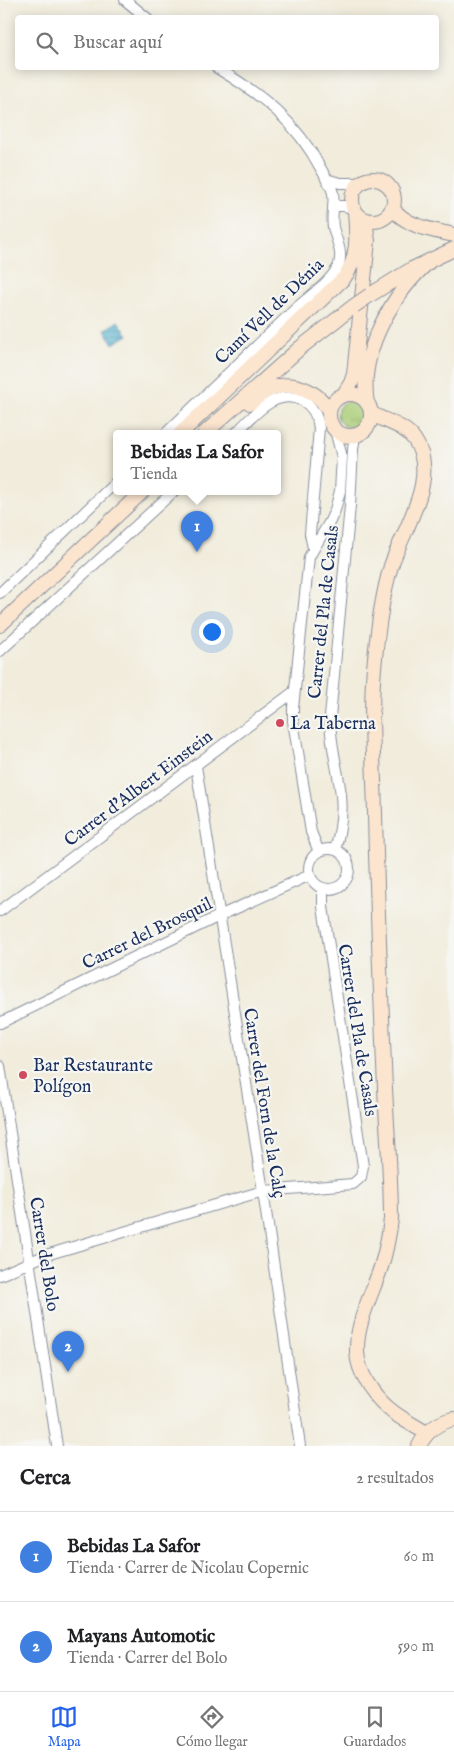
<!DOCTYPE html>
<html lang="es">
<head>
<meta charset="utf-8">
<style>
  body { margin:0; font-family:"IM FELL English",serif; background:#f6f6f6; color:#202124 }
  .you { position:absolute; left:211px; top:631px; width:18px; height:18px; margin:-12px; border:4px solid #fff; border-radius:50%; background:#1a73e8; box-shadow:0 0 0 8px #1a73e833 }
  .badge { display:grid; place-items:center; width:32px; height:32px; border-radius:50%; background:#2563eb; color:#fff; font-size:16px; font-weight:700 }
  .pin { position:absolute; translate:-50% -41px; filter:drop-shadow(0 1px 2px #0008) }
  .pin::after { content:''; position:absolute; top:26px; width:18px; height:15px; background:inherit; clip-path:polygon(0 0,100% 0,50% 100%) }
  .popup { position:absolute; left:113px; top:430px; width:168px; height:65px; box-sizing:border-box; display:grid; place-content:center; border-radius:5px; background:#fff; filter:drop-shadow(0 1px 4px #0005); font-size:16px; white-space:nowrap; color:#757577 }
  .popup b { font-size:19px; color:#202124 }
  .popup::after { content:''; position:absolute; left:50%; top:100%; margin-left:-10px; border:10px solid transparent; border-top-color:#fff }
  .list { margin:0; padding:0; list-style:none }
  h2 { display:flex; justify-content:space-between; align-items:center; height:65px; margin:0; padding:0 20px; font-size:21px }
  h2 small { font-size:16px; font-weight:400; color:#757577 }
  .list li { display:grid; grid-template-columns:32px 1fr auto; gap:15px; align-items:center; box-sizing:border-box; height:90px; padding:0 20px; border-top:1px solid #e0e0e0 }
  .list b { display:block; font-size:19px; white-space:nowrap }
  .list p { margin:0; font-size:16px; white-space:nowrap; color:#757577 }
  .list em { font-size:16px; font-style:normal; color:#757577 }
  .icon { flex:none; width:28px; height:28px; fill:none; stroke:currentColor; stroke-width:2; stroke-linecap:round; stroke-linejoin:round }
  .map { position:relative; flex:none; width:454px; height:1446px; overflow:hidden }
  .search { position:absolute; background:#fff; box-shadow:0 2px 12px #0003; left:15px; right:15px; top:15px; height:55px; display:flex; align-items:center; gap:12px; box-sizing:border-box; padding:0 18px; border-radius:5px; color:#757577; font-size:19px }
  .sheet { height:245px; background:#fff }
  nav { display:flex; justify-content:space-around; align-items:center; box-sizing:border-box; height:70px; border-top:1px solid #e0e0e0; background:#fff; font-size:14px; color:#757577 }
  nav a { display:grid; justify-items:center; gap:2px }
  nav .on { color:#2563eb }
  .map>svg:first-child { display:block }
</style>
</head>
<body>
<div class="map">
<svg width="454" height="1446" viewBox="0 0 454 1446">
  <defs>
    <pattern id="grass-tufts" width="24" height="20" patternUnits="userSpaceOnUse" patternTransform="scale(1.25)"><rect width="24" height="20" fill="#aacd77"/><path d="M3 7l-1-3M5 7V3M7 7l1-3M15 17l-1-3M17 17v-4M19 17l1-3" fill="none" stroke="#92b069"/></pattern>
    <pattern id="water-rules" width="6" height="5" patternUnits="userSpaceOnUse" patternTransform="scale(1.25)"><rect width="6" height="5" fill="#4dadcc"/><path d="M0 2.5h6" fill="none" stroke="#3f8da9"/></pattern>
  </defs>
  <rect width="100%" height="100%" fill="#f6f6f2"/>
  <filter id="ink" filterUnits="userSpaceOnUse"><feTurbulence type="fractalNoise" baseFrequency=".02" numOctaves="2"/><feDisplacementMap in="SourceGraphic" scale="10" xChannelSelector="R" yChannelSelector="G"/><feConvolveMatrix kernelMatrix="1 2 1 2 8 2 1 2 1" color-interpolation-filters="sRGB"/></filter>
  <filter id="wash" filterUnits="userSpaceOnUse"><feTurbulence type="fractalNoise" baseFrequency=".0096" numOctaves="4" result="noise"/><feDisplacementMap in="SourceGraphic" scale="20" xChannelSelector="R" yChannelSelector="G"/><feGaussianBlur stdDeviation="1.12" result="paint"/><feColorMatrix in="noise" values="0 0 0 0 0 0 0 0 0 0 0 0 0 0 0 0 0 1.4 0 .05"/><feComposite in="paint" operator="in"/></filter>
  <g filter="url(#wash)">
    <rect width="100%" height="100%" fill="#f1ecdb"/>
    <path fill="url(#grass-tufts)" stroke="#627e6a" d="M337 414a13 13 0 1 1 26 0a13 13 0 1 1-26 0Z"/>
    <path fill="url(#water-rules)" stroke="#346e95" d="M118 321 128 335 113 344 105 330Z"/>
  </g>
  <g filter="url(#ink)">
    <g fill="none" stroke-linecap="round" stroke-linejoin="round">
      <g stroke="#868e9c" stroke-width="12">
        <path id="street" d="M125 0 147 18
          M326 179 340 183H359
          M333 206H345L354 209
          M166 433C208 393 250 352 292 312 305 299 330 283 338 267 344 253 336 240 333 227 331 215 335 204 333 193 331 185 325 176 321 169 296 121 262 95 217 68
          M236 433C246 423 258 409 271 402 294 390 316 402 319 428L310 534 313 548
          M0 593 117 481
          M0 651 174 491
          M196 766 263 1191 300 1446
          M309 869a20 20 0 1 1 40 0a20 20 0 1 1-40 0Z
          M335 850C340 833 343 814 341 795 338 769 330 744 330 717L350 506 353 449 355 435
          M319 852 311 832 293 721V708L309 557 330 521 335 510 340 491 342 457 335 430
          M0 911 295 691
          M0 1023 219 916 310 875
          M0 1066 57 1446
          M0 1275 46 1255 263 1191 353 1184 361 1177 363 1166 323 907V888"/>
      </g>
      <g stroke="#868e9c" stroke-width="16">
        <path id="secondary" d="M352 200a21 21 0 1 1 42 0a21 21 0 1 1-42 0Z
          M392 208C407 227 432 230 454 235
          M370 295 412 269 454 249
          M329 415a21 21 0 1 1 42 0a21 21 0 1 1-42 0Z
          M344 394 351 383 354 374 368 241 365 220
          M250 403C259 395 269 388 280 386 299 382 322 395 329 412
          M367 403C358 352 394 291 431 260
          M371 413C385 422 403 424 414 439 441 477 403 529 391 566 382 596 378 627 375 658 369 709 374 762 375 814 377 905 381 996 385 1088 387 1131 391 1175 391 1219 389 1235 386 1251 381 1267 372 1294 356 1323 357 1352 358 1373 373 1395 388 1408 399 1418 414 1425 426 1433
          M181 433 344 278C359 257 357 236 355 212
          M205 433 300 348 354 306
          M0 625 143 491
          M419 1446C426 1432 438 1422 454 1419"/>
      </g>
      <use href="#street" stroke="#fff" stroke-width="10"/>
      <use href="#secondary" stroke="#fce5cf" stroke-width="14"/>
      <g stroke="#868e9c" stroke-width="16" stroke-linecap="butt">
        <path id="secondary-bridge" d="M354 306 370 295"/>
      </g>
      <use href="#secondary-bridge" stroke="#fce5cf" stroke-width="14"/>
    </g>
  </g>
  <g fill="#d1495b" stroke="#f6f6f2" stroke-width="2">
    <circle cx="280" cy="723" r="5"/>
    <circle cx="23" cy="1075" r="5"/>
  </g>
  <g text-anchor="middle" stroke-width="4.5" stroke-linejoin="round" paint-order="stroke">
    <g font-size="18" fill="#1b2f5e" stroke="#f6f6f2">
      <text transform="translate(269 311) rotate(-44)" y="6">Camí Vell de Dénia</text>
      <text transform="translate(323 612) rotate(-84)" y="6">Carrer del Pla de Casals</text>
      <text transform="translate(138 788) rotate(-37)" y="6">Carrer d'Albert Einstein</text>
      <text transform="translate(147 933) rotate(-26)" y="6">Carrer del Brosquil</text>
      <text transform="translate(358 1030) rotate(81)" y="6">Carrer del Pla de Casals</text>
      <text transform="translate(265 1103) rotate(81)" y="6">Carrer del Forn de la Calç</text>
      <text transform="translate(45 1254) rotate(81)" y="6">Carrer del Bolo</text>
    </g>
    <g font-size="18" fill="#1b2f5e" stroke="#f6f6f2" text-anchor="start">
      <text x="290" y="729">La Taberna</text>
      <text x="33" y="1071">Bar Restaurante<tspan x="33" dy="21">Polígon</tspan></text>
    </g>
  </g>
</svg>
<div class="you"></div>
<div class="pin badge" style="left:197px;top:552px;background:#3f7fe0">1</div>
<div class="popup"><b>Bebidas La Safor</b>Tienda</div>
<div class="pin badge" style="left:68px;top:1372px;background:#3f7fe0">2</div>
<div class="search"><svg class="icon" aria-label="search" viewBox="0 0 24 24"><circle cx="10" cy="10" r="6"/><path d="M15 15l6 6"/></svg>Buscar aquí</div>
</div>
<section class="sheet">
<h2>Cerca<small>2 resultados</small></h2>
<ul class="list">
<li><span class="badge" style="background:#3f7fe0">1</span><div><b>Bebidas La Safor</b><p>Tienda · Carrer de Nicolau Copernic</p></div><em>60 m</em></li>
<li><span class="badge" style="background:#3f7fe0">2</span><div><b>Mayans Automotic</b><p>Tienda · Carrer del Bolo</p></div><em>590 m</em></li>
</ul>
</section>
<nav>
<a class="on"><svg class="icon" aria-label="map" viewBox="0 0 24 24"><path d="M3 6l6-2 6 2 6-2v14l-6 2-6-2-6 2zM9 4v14M15 6v14"/></svg>Mapa</a>
<a><svg class="icon" aria-label="directions" viewBox="0 0 24 24"><path d="M12 3l9 9-9 9-9-9zM9 14v-3h6M13 9l2 2-2 2"/></svg>Cómo llegar</a>
<a><svg class="icon" aria-label="saved" viewBox="0 0 24 24"><path d="M7 4h10v16l-5-4-5 4z"/></svg>Guardados</a>
</nav>
</body>
</html>
